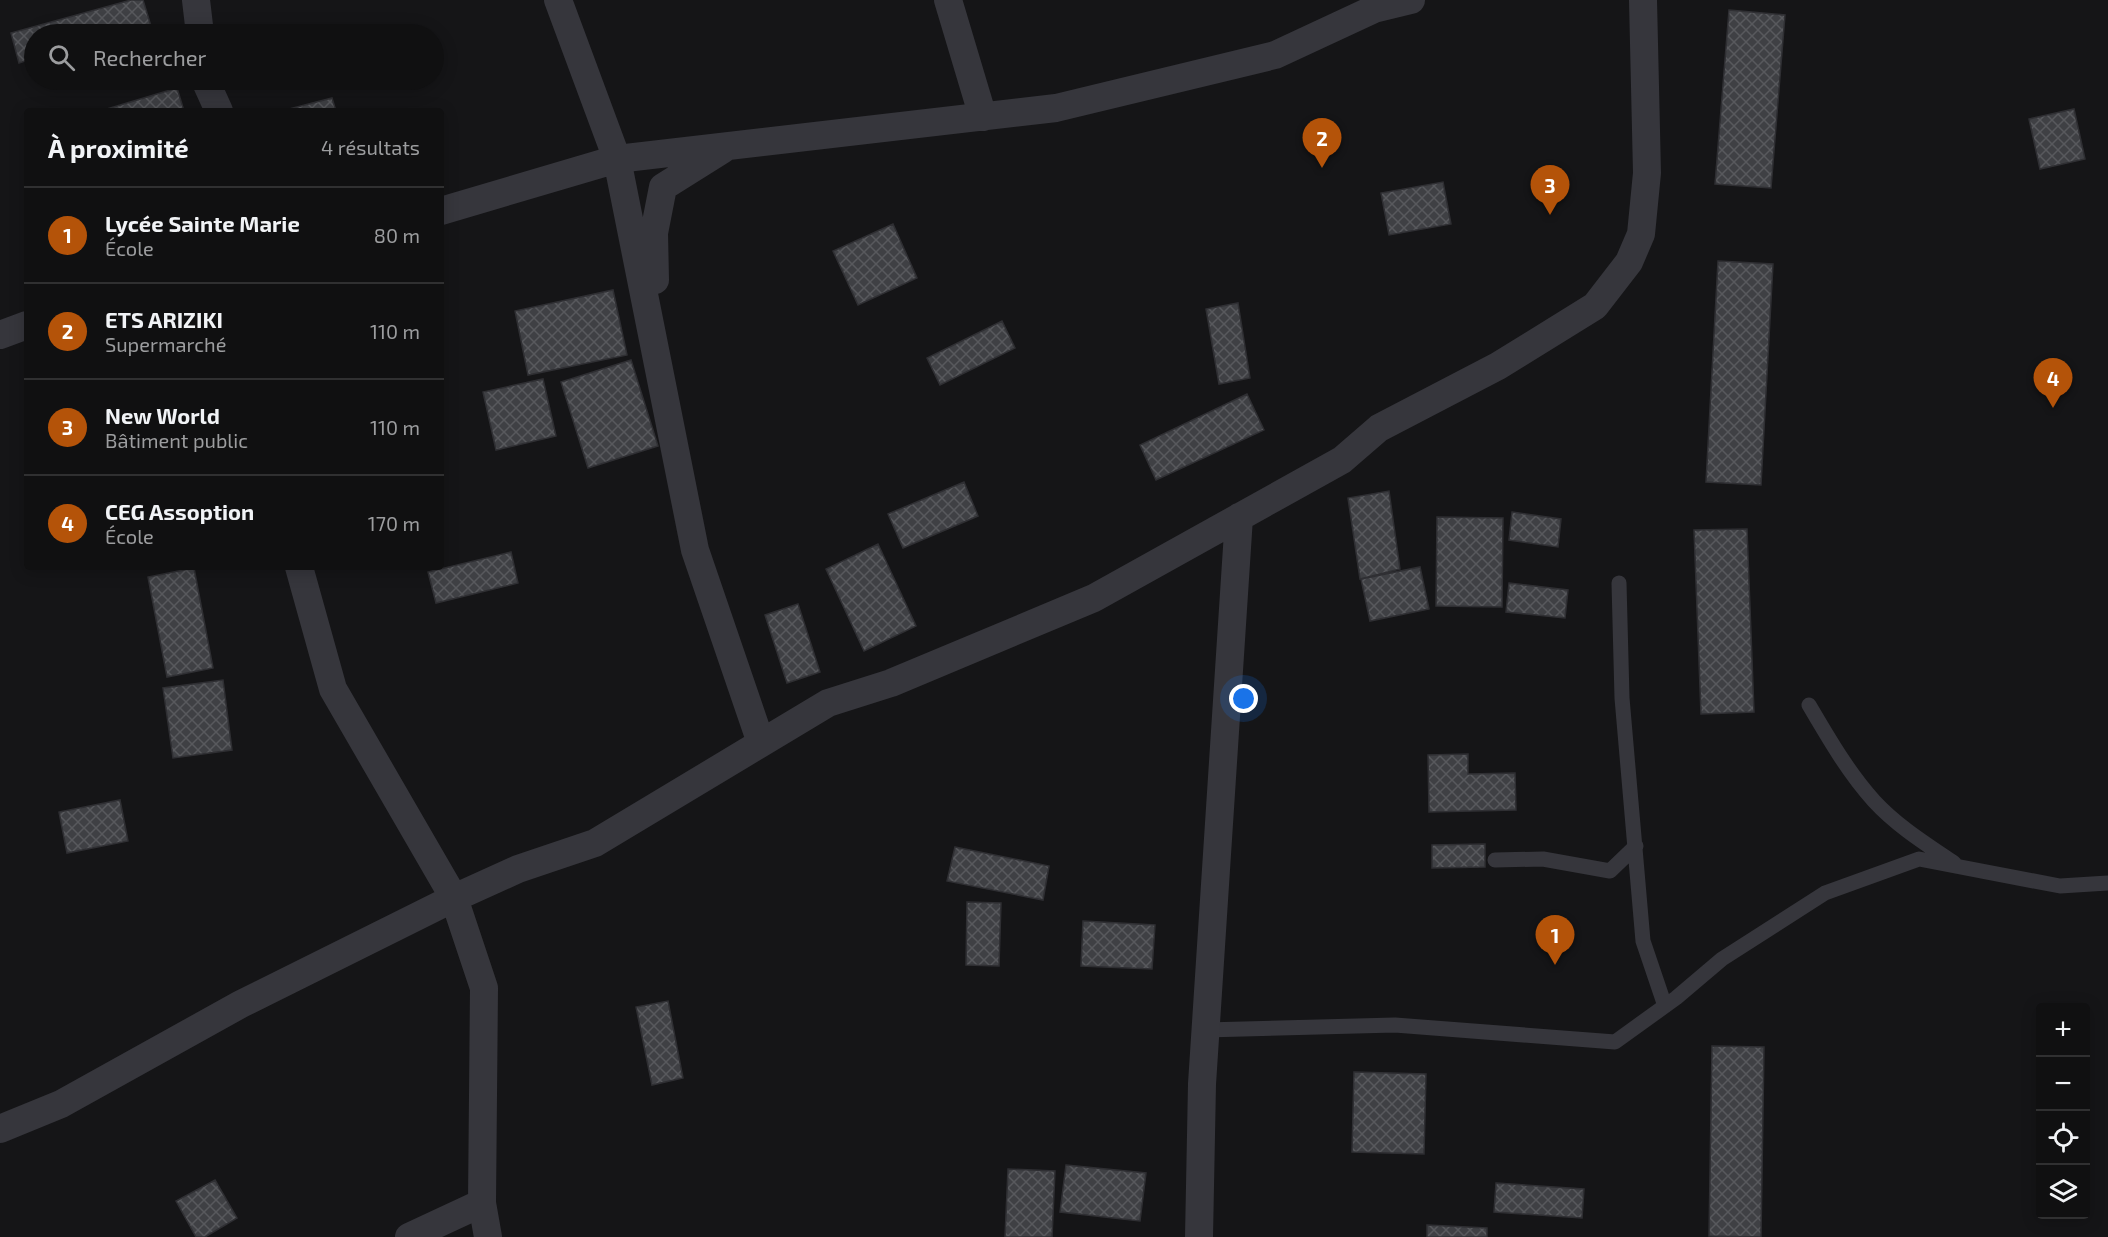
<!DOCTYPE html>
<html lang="fr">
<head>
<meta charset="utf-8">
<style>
  body { margin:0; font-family:"Exo 2",sans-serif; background:#19191a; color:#f1f3f6 }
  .controls { position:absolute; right:18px; bottom:18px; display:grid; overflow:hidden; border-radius:6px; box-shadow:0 3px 15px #0003 }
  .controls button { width:54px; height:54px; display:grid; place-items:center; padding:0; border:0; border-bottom:2px solid #303031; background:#101011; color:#f1f3f6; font:30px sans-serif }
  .you { position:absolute; left:1244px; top:699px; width:21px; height:21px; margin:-15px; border:4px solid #fff; border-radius:50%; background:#1a73e8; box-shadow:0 0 0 9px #1a73e833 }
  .badge { display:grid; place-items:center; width:39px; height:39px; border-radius:50%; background:#b45309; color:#fff; font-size:20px; font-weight:700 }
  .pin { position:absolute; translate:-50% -50px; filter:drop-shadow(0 2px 3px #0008) }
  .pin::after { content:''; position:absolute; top:32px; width:21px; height:18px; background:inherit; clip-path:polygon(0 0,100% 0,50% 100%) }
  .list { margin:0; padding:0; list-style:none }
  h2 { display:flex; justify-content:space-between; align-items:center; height:78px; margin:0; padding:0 24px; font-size:26px }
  h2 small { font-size:20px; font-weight:400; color:#9c9d9f }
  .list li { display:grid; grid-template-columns:39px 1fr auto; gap:18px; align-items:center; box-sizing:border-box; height:96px; padding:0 24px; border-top:2px solid #303031 }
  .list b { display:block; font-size:22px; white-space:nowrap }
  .list p { margin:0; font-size:20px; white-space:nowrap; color:#9c9d9f }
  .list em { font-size:20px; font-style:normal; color:#9c9d9f }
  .icon { flex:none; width:33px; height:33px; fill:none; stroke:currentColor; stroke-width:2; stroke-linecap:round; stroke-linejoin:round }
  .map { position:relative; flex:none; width:2108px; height:1237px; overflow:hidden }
  .search { position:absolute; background:#101011; box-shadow:0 3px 15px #0003; left:24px; top:24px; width:420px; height:66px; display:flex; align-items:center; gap:15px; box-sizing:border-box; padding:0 21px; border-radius:33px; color:#9c9d9f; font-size:22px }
  .panel { position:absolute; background:#101011; box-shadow:0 3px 15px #0003; left:24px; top:108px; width:420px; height:462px; border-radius:6px }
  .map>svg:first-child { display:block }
</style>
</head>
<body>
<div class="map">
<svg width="2108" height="1237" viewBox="0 0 2108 1237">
  <defs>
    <pattern id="building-cross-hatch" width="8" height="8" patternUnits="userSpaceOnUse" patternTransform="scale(1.5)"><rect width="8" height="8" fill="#3f4044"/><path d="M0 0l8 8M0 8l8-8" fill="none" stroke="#58595d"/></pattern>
  </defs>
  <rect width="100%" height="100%" fill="#151517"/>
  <path fill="url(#building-cross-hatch)" stroke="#2f2f33" stroke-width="1.5" d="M131 0H143L151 26 121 34H34V58L19 63 11 33Z
    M1729 10 1785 15 1771 188 1715 184Z
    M177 88 184 111H108L107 109Z
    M332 98 336 111H285V110Z
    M2074 109 2085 159 2040 169 2029 119Z
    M1443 182 1451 224 1389 235 1381 193Z
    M893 224 917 278 858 305 833 251Z
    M1718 261 1773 264 1761 485 1706 482Z
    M613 290 627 355 528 375 515 311Z
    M1238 303 1250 378 1219 384 1206 309Z
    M1002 321 1015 348 940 385 927 358Z
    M631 360 658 446 588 468 561 382Z
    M543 379 556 436 496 450 483 392Z
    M1247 394 1264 430 1156 480 1140 445Z
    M964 482 978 516 903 548 888 514Z
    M1389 491 1400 569 1360 579 1348 498Z
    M1512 512 1561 519 1558 547 1509 540Z
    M1437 517 1503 518 1502 607 1436 606Z
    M1747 529 1754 712 1701 714 1694 530Z
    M878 544 916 626 864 651 826 569Z
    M511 552 518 583 436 603 428 572Z
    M1420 567 1429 609 1370 621 1361 579Z
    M194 568 213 668 167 677 148 577Z
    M1509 583 1568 590 1565 618 1506 612Z
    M798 604 820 672 787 683 765 615Z
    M223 680 232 750 173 758 163 688Z
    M1468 754V774L1515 773 1516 810 1429 812 1428 755Z
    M120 800 128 841 67 853 59 812Z
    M1485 844V867L1432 868V845Z
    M955 847 1049 866 1043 900 947 881Z
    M967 902 1001 903 999 966 966 965Z
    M1083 921 1155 925 1152 969 1081 966Z
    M668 1001 683 1078 652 1085 636 1007Z
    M1712 1046 1764 1047 1761 1237 1709 1236Z
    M1354 1072 1426 1074 1424 1154 1352 1152Z
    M1066 1165 1146 1173 1140 1221 1060 1212Z
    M1008 1169 1055 1171 1052 1237H1005Z
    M215 1180 237 1218 205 1237H196L176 1201Z
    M1496 1183 1584 1189 1582 1218 1494 1212Z
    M1427 1225 1487 1228V1237H1427Z"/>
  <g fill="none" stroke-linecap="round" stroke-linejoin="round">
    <path stroke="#36363c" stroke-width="15" d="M1619 583 1622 698 1643 941 1665 1006
      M1809 705C1829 739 1848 772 1874 801 1897 826 1926 844 1954 863
      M1495 860 1543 859 1610 871 1636 846
      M1205 1030 1395 1025 1615 1042 1676 998 1722 959 1825 893 1919 859 2060 886 2108 883"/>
    <path stroke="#36363c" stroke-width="28" d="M196 0 200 34
      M558 0 617 159 695 550 761 743
      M948 0 983 117
      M205 80 219 111
      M441 211 617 159 1056 108 1275 55 1374 9 1411 0
      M655 280 654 233 663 187 722 150
      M0 335 27 325
      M299 567 333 689 454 898 484 988 482 1203 488 1237
      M0 1129 61 1104 241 1004 454 898 518 869 595 843 828 703 891 683 1094 598 1342 460 1379 428 1498 366 1595 306 1629 262 1641 234 1647 173 1643 0
      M409 1237 482 1203
      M1199 1237 1202 1084 1239 517"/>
  </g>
</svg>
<div class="controls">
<button>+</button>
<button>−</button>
<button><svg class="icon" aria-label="locate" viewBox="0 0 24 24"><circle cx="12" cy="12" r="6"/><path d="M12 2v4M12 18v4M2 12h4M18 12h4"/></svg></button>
<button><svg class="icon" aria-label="layers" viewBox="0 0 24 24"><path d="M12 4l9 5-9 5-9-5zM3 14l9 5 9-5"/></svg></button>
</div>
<div class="you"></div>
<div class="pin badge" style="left:1555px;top:965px">1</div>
<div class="pin badge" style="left:1322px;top:168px">2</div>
<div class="pin badge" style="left:1550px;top:215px">3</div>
<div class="pin badge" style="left:2053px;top:408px">4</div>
<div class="search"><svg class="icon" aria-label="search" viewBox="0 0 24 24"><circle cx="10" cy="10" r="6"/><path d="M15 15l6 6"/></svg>Rechercher</div>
<section class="panel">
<h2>À proximité<small>4 résultats</small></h2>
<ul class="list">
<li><span class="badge">1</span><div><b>Lycée Sainte Marie</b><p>École</p></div><em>80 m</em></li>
<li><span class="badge">2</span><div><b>ETS ARIZIKI</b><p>Supermarché</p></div><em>110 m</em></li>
<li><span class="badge">3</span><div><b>New World</b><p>Bâtiment public</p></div><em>110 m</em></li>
<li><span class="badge">4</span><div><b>CEG Assoption</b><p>École</p></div><em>170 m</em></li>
</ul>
</section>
</div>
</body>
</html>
